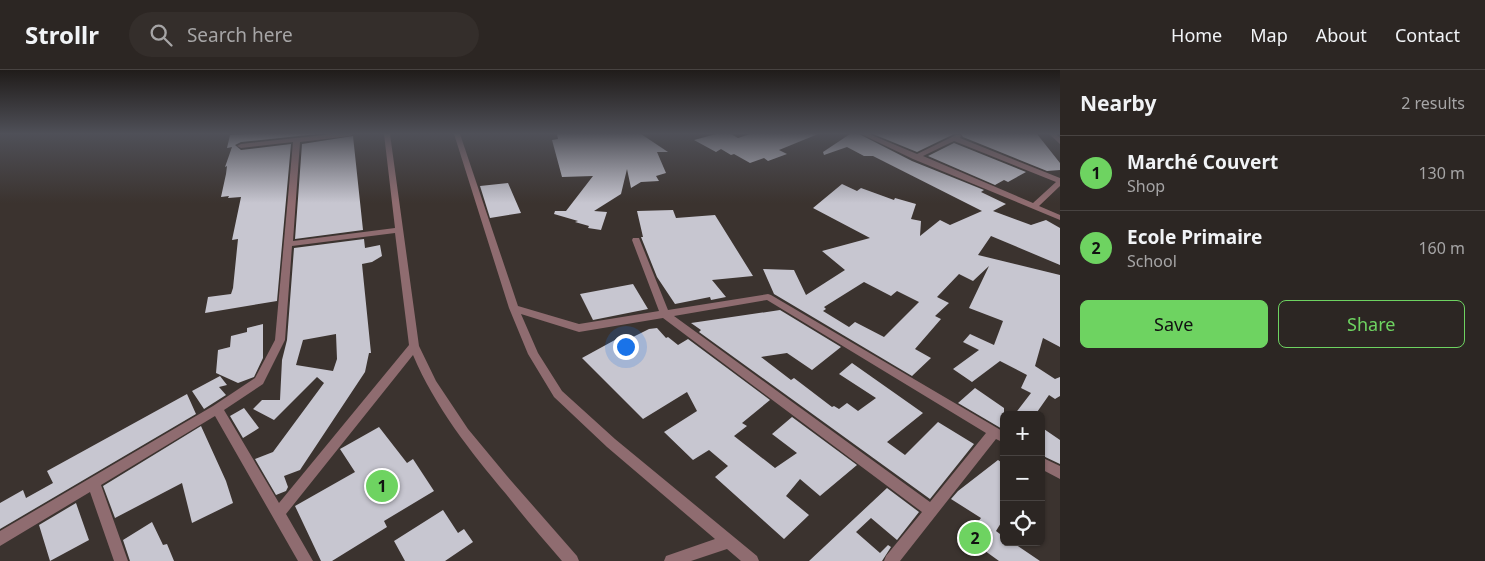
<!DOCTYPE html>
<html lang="en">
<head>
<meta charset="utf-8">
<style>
  body { margin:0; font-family:"Noto Sans",sans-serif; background:#342e2b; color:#f1f3f6 }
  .controls { position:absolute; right:15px; bottom:15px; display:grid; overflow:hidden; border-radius:8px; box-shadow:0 1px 4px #0004 }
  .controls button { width:45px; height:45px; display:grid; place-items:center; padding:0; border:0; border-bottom:1px solid #484341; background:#2c2623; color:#f1f3f6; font:25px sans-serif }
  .you { position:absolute; left:625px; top:276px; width:18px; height:18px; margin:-12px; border:4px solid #fff; border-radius:50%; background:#1a73e8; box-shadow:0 0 0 8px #1a73e833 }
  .badge { display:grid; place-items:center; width:32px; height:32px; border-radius:50%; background:#6ed361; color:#111; font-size:16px; font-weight:700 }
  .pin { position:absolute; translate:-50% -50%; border:2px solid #fff; box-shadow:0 1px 5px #0006 }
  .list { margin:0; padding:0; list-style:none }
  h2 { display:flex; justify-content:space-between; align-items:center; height:65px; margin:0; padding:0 20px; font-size:21px }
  h2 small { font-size:16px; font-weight:400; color:#a6a5a6 }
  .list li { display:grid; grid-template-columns:32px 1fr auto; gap:15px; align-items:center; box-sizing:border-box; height:75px; padding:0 20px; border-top:1px solid #484341 }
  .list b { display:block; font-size:19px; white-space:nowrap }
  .list p { margin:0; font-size:16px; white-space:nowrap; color:#a6a5a6 }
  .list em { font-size:16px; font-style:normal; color:#a6a5a6 }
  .actions { display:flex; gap:10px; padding:15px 20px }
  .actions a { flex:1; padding:11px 0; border:1px solid #6ed361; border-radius:8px; text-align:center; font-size:18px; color:#6ed361 }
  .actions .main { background:#6ed361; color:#111 }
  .icon { flex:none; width:28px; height:28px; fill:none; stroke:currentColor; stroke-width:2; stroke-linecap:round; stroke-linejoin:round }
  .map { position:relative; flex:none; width:1060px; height:491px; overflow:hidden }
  header { display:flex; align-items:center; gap:30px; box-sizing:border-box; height:70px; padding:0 25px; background:#2c2623; border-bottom:1px solid #484341 }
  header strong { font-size:24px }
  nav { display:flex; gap:28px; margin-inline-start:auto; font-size:18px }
  .search { width:350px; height:45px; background:#342e2b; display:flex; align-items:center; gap:12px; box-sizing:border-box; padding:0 18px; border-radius:28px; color:#a6a5a6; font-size:19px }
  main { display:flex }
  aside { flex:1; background:#2c2623 }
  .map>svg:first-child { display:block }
</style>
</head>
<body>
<header>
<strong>Strollr</strong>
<div class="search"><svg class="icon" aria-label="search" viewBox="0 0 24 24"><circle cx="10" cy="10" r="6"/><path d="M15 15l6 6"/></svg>Search here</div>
<nav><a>Home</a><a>Map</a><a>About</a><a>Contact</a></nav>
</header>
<main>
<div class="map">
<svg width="1060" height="491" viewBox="0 0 1060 491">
  <rect width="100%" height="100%" fill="#3b332f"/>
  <path fill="#c7c6d0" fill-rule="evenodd" d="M245 64H317L241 72 235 75 241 80 291 74 277 231 205 243 208 227 231 224 233 218 238 169 232 170 241 127 228 128 229 126 221 127 226 104 227 96 225 97 232 77 227 78 230 65Z
    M557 64H641L668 82H657L666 103 656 106 659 111 641 112 631 118 627 99 621 124 594 141 607 142 601 160 588 158 589 156 575 152 578 151 554 144 555 141H566L593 106 562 107 552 70 558 69Z
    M716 64H731L738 68 750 64H818L779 80 787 84 768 91 764 88 750 93 734 84 731 85 721 79 716 82 694 70Z
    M850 64H859L912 91 984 120 981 122 1006 134 993 141 1031 155 1046 150 1060 158V195L991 166 978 185 1060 205V277L1043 268 1035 296 1055 309 1060 307V326L1055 329 1049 325 1035 345H1014L1031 323 1021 318 1027 305 1000 291 972 312 953 299 979 280 963 272 970 264 994 275 1003 251 969 238 989 196 973 211 959 204 937 227 949 233 935 246 941 249 915 279 931 288 912 306 774 224 763 199 794 200 806 225 845 200 822 181 870 168 813 138 842 114 857 121 861 118 894 130 895 128 916 134 911 149 921 151 920 166 940 150 950 155 982 141 873 86H864L847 77 824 85 823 82ZM864 212 891 226 897 221 919 232 884 267 855 252 849 257 823 241 826 239 824 237Z
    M873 64H954L917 82Z
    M961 64H1037L1060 93V100L1047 101 963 67Z
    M353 66 363 160 295 169 302 74Z
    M954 73 1026 102 1008 112 1004 110 995 115 928 86Z
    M508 113 521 143 490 148 480 116Z
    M673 140 676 148 715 145 753 206 712 210 726 227 711 230 710 227 675 234 657 207 641 167H643L637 141Z
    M364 169 365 178 380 175 382 186 372 192 362 194 371 283H369L365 302 300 400 284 406 288 417 286 421 276 425 255 389 273 382 324 313 317 307 274 350 253 339 262 330H280L282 290 287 270 294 178ZM336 264 337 289 333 301 296 295 303 270Z
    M633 214 648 239 593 250 580 224Z
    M780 240 841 277 812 300 787 283 761 287 791 310 794 308 832 337 834 336 839 339 847 333 858 341 876 328 839 304 852 293 923 343 887 372 905 385 938 352 974 374 930 429 699 262 701 260 691 253Z
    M263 254V288L254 307 238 313 216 303 218 280 230 277 231 266 247 262V258Z
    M657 258 666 268 668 267 678 275 688 269 770 330 742 353 747 356 734 366 775 398 797 383 772 364 792 347 857 395 820 426 800 409 786 426 809 445 784 469 715 407 728 396 709 380 693 390 664 362 697 341 687 322 643 349 582 288 624 265 629 269 649 259Z
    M220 306 227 315 219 317 226 325 204 339 192 321Z
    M975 318 1004 338V360L958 333Z
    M187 324 196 344 0 459V433L23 420 26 428 53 413 47 401Z
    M244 338 259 358 243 368 230 346Z
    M201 356 226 411 233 433 192 453 182 413 115 448 103 416Z
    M379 357 407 393 413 389 434 421 384 451 387 457 332 491H321L295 436 355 402 340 379Z
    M1041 357 1060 370V394L1041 385Z
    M998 390 1004 394V448L996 461 1004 467V472H1012L1040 491H999L981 478 992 461 978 452 981 448 951 429 958 421Z
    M887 418 919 442 897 470 871 448 856 462 880 483 888 475 891 477 882 491H809Z
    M76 433 89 470 50 491 39 455Z
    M443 440 458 463 464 459 473 472 445 491H405L394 471Z
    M152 452 163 475 167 474 174 491H130L123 470Z"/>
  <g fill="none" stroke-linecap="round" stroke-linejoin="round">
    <path fill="#8f6c70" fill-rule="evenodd" d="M333 64H353L350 66 300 72 293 171 395 158 384 64H390L419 276 436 311 468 359 507 406 577 486 579 491H562C543 469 524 447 506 424 470 381 435 337 413 285L286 444 313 491H298L215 346 101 415 128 491H114L90 422 0 476V461L213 336 255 308 275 270 293 72 241 78 237 76 241 74ZM395 163 409 275 279 433 224 340 263 314 285 270 292 176Z
      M454 64H460L518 236 579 254 659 241 632 170 633 168H639L668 240 768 224 771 225 1004 362V373L996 369 900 491H884L886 486 922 442 663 248 579 262 521 244 538 283 562 321 615 369 757 486 759 491H741L727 479 691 491H664L666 486 715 469 607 377 554 327 528 284 509 238ZM767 230 986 363 930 432 674 246Z
      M861 64H869L917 84 956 65H960L961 66 960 68 1060 108V116L1039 136 1060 145V150L913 89ZM954 71 1056 112 1033 133 923 86Z
      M1049 64H1056L1060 68V74Z
      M1041 387 1060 396V409L1041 399Z"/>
  </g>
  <linearGradient id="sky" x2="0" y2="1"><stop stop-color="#201c1a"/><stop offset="0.48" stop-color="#4f5058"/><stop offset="1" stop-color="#4f5058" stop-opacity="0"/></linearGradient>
  <rect width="1060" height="133" fill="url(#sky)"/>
</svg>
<div class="controls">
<button>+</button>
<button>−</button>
<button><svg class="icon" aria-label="locate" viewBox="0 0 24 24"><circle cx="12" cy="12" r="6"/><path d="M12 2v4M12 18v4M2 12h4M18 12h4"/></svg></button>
</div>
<div class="you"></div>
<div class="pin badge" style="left:382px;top:416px">1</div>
<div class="pin badge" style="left:975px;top:468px">2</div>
</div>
<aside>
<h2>Nearby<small>2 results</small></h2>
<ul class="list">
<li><span class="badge">1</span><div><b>Marché Couvert</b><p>Shop</p></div><em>130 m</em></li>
<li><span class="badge">2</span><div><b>Ecole Primaire</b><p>School</p></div><em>160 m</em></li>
</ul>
<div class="actions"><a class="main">Save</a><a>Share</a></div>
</aside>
</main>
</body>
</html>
